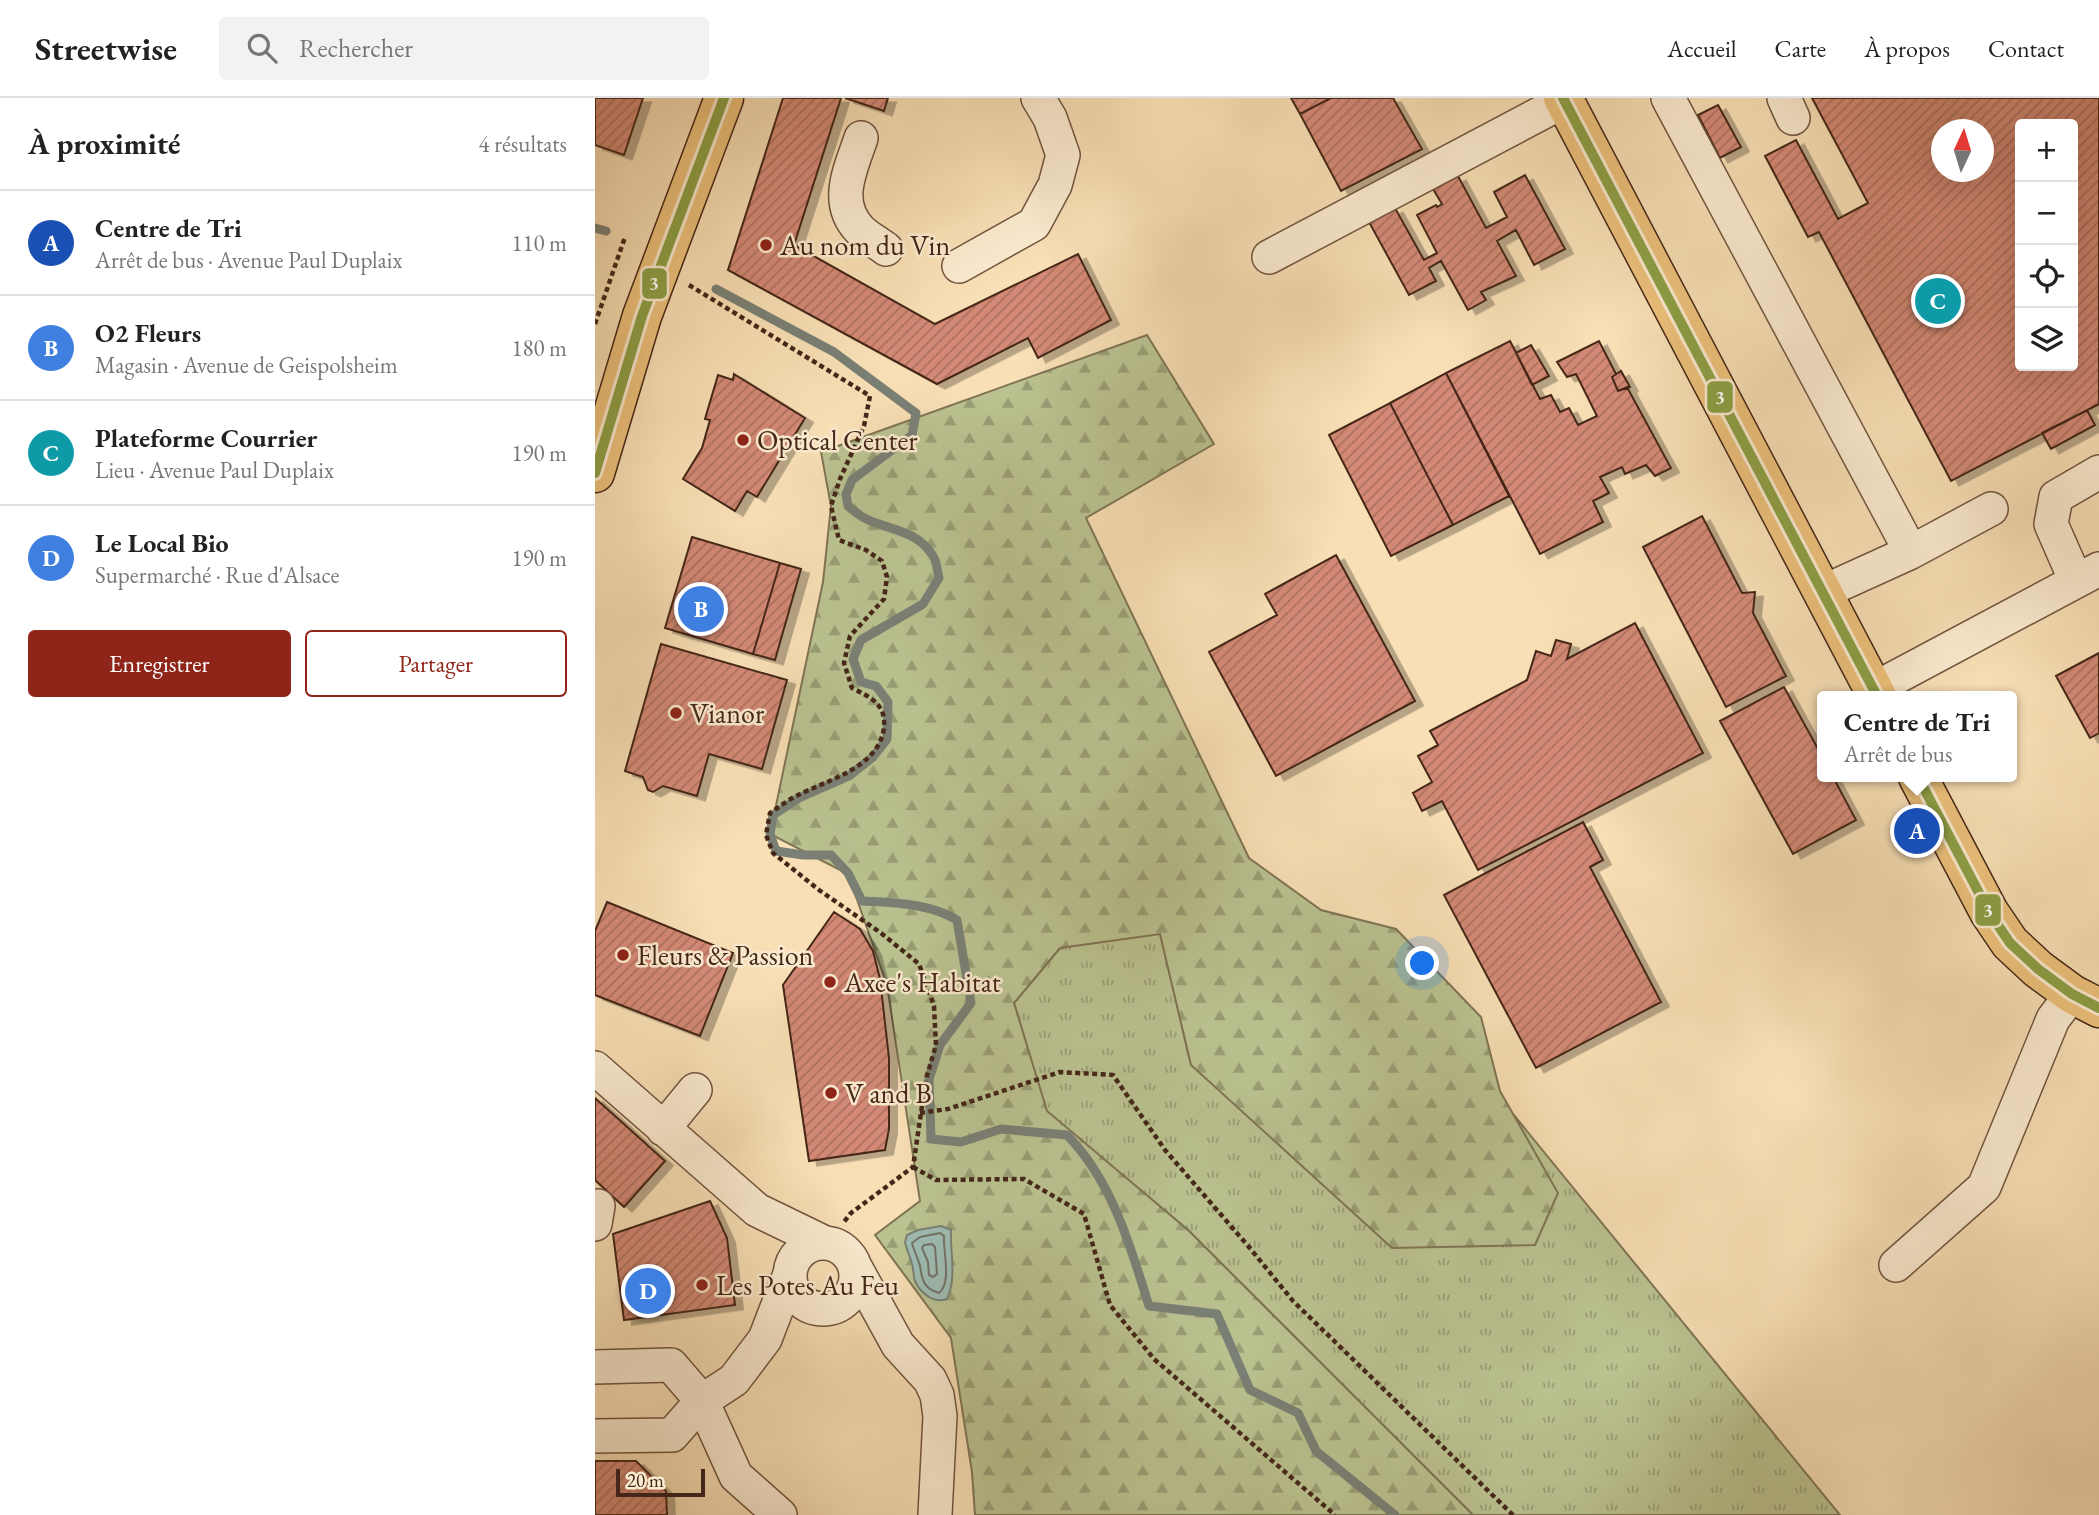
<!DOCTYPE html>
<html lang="fr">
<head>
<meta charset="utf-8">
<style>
  body { margin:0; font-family:"EB Garamond",serif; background:#f2f2f2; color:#222 }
  .controls { position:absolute; right:21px; top:21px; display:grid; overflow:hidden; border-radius:7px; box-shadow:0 7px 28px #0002 }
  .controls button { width:63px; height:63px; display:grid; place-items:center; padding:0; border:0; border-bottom:2px solid #e0e0e0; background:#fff; color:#222; font:35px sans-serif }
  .compass { position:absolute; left:1336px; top:21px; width:63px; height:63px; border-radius:50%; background:#fff; box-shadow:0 7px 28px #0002; rotate:4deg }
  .scale { position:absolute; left:21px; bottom:18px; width:89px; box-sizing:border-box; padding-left:7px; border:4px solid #452719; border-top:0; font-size:19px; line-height:24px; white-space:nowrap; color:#452719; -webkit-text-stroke:5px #faeacf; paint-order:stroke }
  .you { position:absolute; left:828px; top:866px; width:24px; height:24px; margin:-18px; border:5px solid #fff; border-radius:50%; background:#1a73e8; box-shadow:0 0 0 10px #1a73e833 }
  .badge { display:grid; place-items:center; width:46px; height:46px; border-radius:50%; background:#8f2418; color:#fff; font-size:23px; font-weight:700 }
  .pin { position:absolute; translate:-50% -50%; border:4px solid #fff; box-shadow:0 2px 7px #0006 }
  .popup { position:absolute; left:1222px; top:593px; width:200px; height:91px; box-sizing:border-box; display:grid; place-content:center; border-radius:7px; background:#fff; filter:drop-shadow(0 2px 5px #0005); font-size:23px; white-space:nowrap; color:#767676 }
  .popup b { font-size:26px; color:#222 }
  .popup::after { content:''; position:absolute; left:50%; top:100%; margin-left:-14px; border:14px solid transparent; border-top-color:#fff }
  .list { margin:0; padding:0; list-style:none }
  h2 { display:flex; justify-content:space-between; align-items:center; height:91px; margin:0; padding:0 28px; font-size:30px }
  h2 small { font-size:23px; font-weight:400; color:#767676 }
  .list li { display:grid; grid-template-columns:46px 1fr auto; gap:21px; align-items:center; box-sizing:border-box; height:105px; padding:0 28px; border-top:2px solid #e0e0e0 }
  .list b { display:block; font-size:26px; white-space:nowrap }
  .list p { margin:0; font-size:23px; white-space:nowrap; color:#767676 }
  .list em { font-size:23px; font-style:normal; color:#767676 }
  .actions { display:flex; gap:14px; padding:21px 28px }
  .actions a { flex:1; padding:16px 0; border:2px solid #8f2418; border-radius:7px; text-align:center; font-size:24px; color:#8f2418 }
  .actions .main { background:#8f2418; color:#fff }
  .icon { flex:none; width:38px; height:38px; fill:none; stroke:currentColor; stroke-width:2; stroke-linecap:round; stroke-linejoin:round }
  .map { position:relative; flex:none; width:1504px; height:1417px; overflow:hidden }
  header { display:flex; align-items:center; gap:42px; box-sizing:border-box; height:98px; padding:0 35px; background:#fff; border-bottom:2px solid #e0e0e0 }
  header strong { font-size:33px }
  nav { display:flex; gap:38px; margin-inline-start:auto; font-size:24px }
  .search { width:490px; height:63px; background:#f2f2f2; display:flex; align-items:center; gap:18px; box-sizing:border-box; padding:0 24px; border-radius:7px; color:#767676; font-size:26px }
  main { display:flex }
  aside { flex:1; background:#fff }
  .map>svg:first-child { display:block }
</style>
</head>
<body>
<header>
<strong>Streetwise</strong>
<div class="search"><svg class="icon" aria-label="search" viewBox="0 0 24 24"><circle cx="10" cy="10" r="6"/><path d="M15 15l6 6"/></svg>Rechercher</div>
<nav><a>Accueil</a><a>Carte</a><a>À propos</a><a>Contact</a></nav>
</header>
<main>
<aside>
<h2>À proximité<small>4 résultats</small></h2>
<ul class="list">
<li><span class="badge" style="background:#1a4fb4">A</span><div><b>Centre de Tri</b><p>Arrêt de bus · Avenue Paul Duplaix</p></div><em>110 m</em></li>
<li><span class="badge" style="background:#3f7fe0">B</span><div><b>O2 Fleurs</b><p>Magasin · Avenue de Geispolsheim</p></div><em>180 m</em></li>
<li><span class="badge" style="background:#0f9aa8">C</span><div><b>Plateforme Courrier</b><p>Lieu · Avenue Paul Duplaix</p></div><em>190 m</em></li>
<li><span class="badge" style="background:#3f7fe0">D</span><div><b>Le Local Bio</b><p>Supermarché · Rue d'Alsace</p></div><em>190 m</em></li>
</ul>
<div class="actions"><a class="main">Enregistrer</a><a>Partager</a></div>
</aside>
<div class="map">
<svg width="1504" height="1417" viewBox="0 0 1504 1417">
  <defs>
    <pattern id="grass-tufts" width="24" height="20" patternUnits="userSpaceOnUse" patternTransform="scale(1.75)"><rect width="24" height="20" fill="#bac290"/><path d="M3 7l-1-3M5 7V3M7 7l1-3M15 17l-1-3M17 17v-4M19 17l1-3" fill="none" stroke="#999e75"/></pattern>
    <pattern id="forest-firs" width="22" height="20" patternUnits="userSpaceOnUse" patternTransform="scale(1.75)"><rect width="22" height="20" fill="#bac290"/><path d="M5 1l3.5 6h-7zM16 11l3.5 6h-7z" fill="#999e75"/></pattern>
    <pattern id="building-hatch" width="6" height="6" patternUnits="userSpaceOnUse" patternTransform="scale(1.75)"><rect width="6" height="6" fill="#d38975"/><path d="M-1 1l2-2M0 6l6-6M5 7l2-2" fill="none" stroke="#ad705f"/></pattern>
    <filter id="shadow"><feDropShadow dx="8" dy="4.5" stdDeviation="0" flood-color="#0004"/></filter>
  </defs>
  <rect width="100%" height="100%" fill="#f8dfb5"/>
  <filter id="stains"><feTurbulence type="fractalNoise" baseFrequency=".00286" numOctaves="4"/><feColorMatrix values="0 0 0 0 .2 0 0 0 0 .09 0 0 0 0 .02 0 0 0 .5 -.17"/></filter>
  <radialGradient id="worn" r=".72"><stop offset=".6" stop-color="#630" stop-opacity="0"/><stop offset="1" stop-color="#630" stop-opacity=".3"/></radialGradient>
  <path fill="url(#grass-tufts)" stroke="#807454" stroke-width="2" d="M565 835 596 967 962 1095 918 1016 1245 1417H878L593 1132 451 1013 419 905 465 850Z"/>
  <path fill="url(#forest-firs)" stroke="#807454" stroke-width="2" d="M552 237 619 346 491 420 654 760 726 812 801 831 886 919 905 993 963 1095 940 1147 797 1150 596 967 565 836 465 850 419 905 452 1013 593 1132 878 1417H380L377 1374 356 1240 280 1137 325 1103 292 887 253 776 175 736 228 484 236 408 226 354Z"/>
  <path fill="#9ebcb3" stroke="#7a8075" stroke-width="2" d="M346 1128 356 1132C355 1155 362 1180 352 1201 339 1206 325 1195 320 1183 318 1178 319 1172 317 1166 315 1159 312 1152 310 1144L312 1137 323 1132Z"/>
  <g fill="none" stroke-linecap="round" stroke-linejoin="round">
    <path stroke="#727266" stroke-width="2" d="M345 1135 349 1138C348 1155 357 1184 344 1195 329 1191 327 1182 325 1168 323 1160 319 1153 317 1145L325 1139Z
      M337 1146 340 1149 342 1176 338 1179 334 1177 333 1164 327 1150 329 1147Z"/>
    <path stroke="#7a8075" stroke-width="9" d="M0 130 11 133
      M121 191 239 254 321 315 317 337 257 382 251 396 253 408C261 415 271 422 281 425 303 433 325 436 338 458 342 463 342 473 344 480L328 506 266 542 258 561 266 584 281 588 293 604 292 641 278 659 254 678 204 700 178 717 175 736 181 753 208 757H236L253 775 267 803C299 805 334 805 362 822L376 905 345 947 334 981 336 1041 366 1044 406 1031 472 1037C517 1083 535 1147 554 1208L622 1216 655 1292 703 1315 721 1353 800 1417"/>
  </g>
  <path fill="url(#building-hatch)" stroke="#452719" stroke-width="2" fill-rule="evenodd" filter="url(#shadow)" d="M0 0H48L29 57 0 47Z
    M188 0H246L199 147 340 226 483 156 516 222 443 260 433 240 342 286 133 172Z
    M250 0H293L289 13Z
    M696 0H736L705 16Z
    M736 0H798L827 51 746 93 705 16Z
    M1217 0H1504V306L1356 383 1224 134 1213 139 1170 58 1201 42 1243 121 1273 105ZM1425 26H1478V268H1425ZM1346 32H1388V74H1346Z
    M1123 7 1146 49 1125 60 1103 17Z
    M930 77 970 151 939 167 921 132 902 143 921 178 886 194 891 202 873 212 846 163 834 170 841 183 814 197 774 124 800 110 829 162 842 155 822 117 841 107 842 109 847 106 838 91 863 78 891 130 912 119 899 94Z
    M915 243 945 301 956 297 965 314 974 310 983 327 1002 318 981 276 972 279 962 264 1004 243 1021 276 1017 279 1023 293 1032 289 1076 370 1060 378 1051 367 1030 376 1027 369 1005 379 1014 395 998 403 1008 424 945 456 851 275Z
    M936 247 954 278 937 287 921 255Z
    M1026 273 1035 289 1023 293 1017 279Z
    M851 275 914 398 858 427 795 305Z
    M139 276 210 320 162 399 152 393 140 413 88 381 107 350 115 322 110 321 123 277 138 282Z
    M795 305 858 427 796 458 734 337Z
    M1492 312 1500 327 1456 351 1447 335Z
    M1107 418 1147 495 1160 494 1158 515 1191 578 1131 609 1048 449Z
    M97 439 185 465 158 556 70 530Z
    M741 457 820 603 681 678 614 554 682 517 670 496Z
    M185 465 206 471 180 562 158 556Z
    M1040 525 1108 655 883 772 847 703 827 713 818 695 837 684 823 658 843 647 835 633 932 582 941 553 956 558 961 542 976 546 972 561Z
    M66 546 192 582 167 671 114 656 102 698 68 688 58 694 53 692 48 679 30 673Z
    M1504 555V635L1495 640 1461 578Z
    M1189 589 1228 660V679H1238L1261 722 1198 756 1125 623Z
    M988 724 1008 762 995 769 1066 904 941 970 849 797Z
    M12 804 138 855 105 938 0 897V833Z
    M239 814 265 831 278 853 285 881 294 960V1031L290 1052 214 1063 188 887Z
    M0 1000 70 1063 29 1109 0 1082Z
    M115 1103 132 1140 140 1207 29 1222 18 1136Z
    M0 1363H41L71 1393 72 1417H0Z"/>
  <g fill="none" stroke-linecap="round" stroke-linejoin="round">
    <g stroke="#725540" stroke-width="36">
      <path id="minor" d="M1073 0 1316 454
        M1189 0 1198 20
        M266 40C256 71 238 104 265 132 272 139 283 145 291 151
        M674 159 969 3
        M364 168 439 126 460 87 468 57 455 20 443 0
        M1481 483 1456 426 1461 399 1504 374
        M1228 494 1316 454 1396 411
        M1279 591 1504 471
        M0 970 162 1112 230 1145
        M68 1031 100 992
        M0 1126 3 1108
        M195 1178a33 33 0 1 1 66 0a33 33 0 1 1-66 0Z
        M259 1167 303 1247 335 1282 342 1297 345 1318 340 1417
        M1301 1167 1389 1089 1458 921 1477 896
        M0 1269 76 1267 107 1303 141 1378 185 1417
        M0 1338 77 1337 107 1303 139 1282 170 1241 195 1176"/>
    </g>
    <g stroke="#452719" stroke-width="41">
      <path id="major" d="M968 0 1282 598
        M0 375 47 218 129 0
        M1323 679 1394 814 1415 845 1443 871 1477 896 1504 910"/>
    </g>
    <path stroke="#452719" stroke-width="4.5" stroke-dasharray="5 3.5" stroke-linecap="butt" d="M94 187 275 298 269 328 245 381 236 408 244 442 271 452 287 463 292 479 289 501 255 538 249 565 257 590C275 599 291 606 289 629 285 669 233 682 203 697 193 702 184 709 175 715L171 737 178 755 224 792 286 835 324 866 339 908 341 947 331 981 318 1069 256 1115 249 1124
      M0 226 30 139
      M325 1015 353 1011 465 974 518 977 570 1052 654 1149 698 1203 918 1417
      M318 1069 341 1082 429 1081 489 1116 515 1207 559 1261 740 1417"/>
    <use href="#minor" stroke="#faeacf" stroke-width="33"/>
    <use href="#major" stroke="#ecc07a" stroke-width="38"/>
    <g stroke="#faeacf" stroke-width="16">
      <path id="bus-1" d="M968 0 1282 598
        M0 375 47 218 129 0
        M1323 679 1394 814 1415 845 1443 871 1477 896 1504 910"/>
    </g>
    <use href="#bus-1" stroke="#8c9e44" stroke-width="10"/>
  </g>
  <g fill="#8f2418" stroke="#faeacf" stroke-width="2.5">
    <circle cx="171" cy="147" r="7"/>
    <circle cx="148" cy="342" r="7"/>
    <circle cx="81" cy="615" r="7"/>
    <circle cx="28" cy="857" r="7"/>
    <circle cx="235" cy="884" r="7"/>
    <circle cx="236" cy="995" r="7"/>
    <circle cx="107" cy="1187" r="7"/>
  </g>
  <g text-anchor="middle" stroke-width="5" stroke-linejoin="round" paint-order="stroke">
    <g font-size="28" fill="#452719" stroke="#faeacf" text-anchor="start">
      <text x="185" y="157">Au nom du Vin</text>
      <text x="162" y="352">Optical Center</text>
      <text x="95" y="625">Vianor</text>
      <text x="42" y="867">Fleurs &amp; Passion</text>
      <text x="249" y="894">Axce's Habitat</text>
      <text x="250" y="1005">V and B</text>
      <text x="121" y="1197">Les Potes Au Feu</text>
    </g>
  </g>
  <g stroke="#faeacf" stroke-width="2.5">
    <rect x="46" y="169" width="27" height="33" rx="7" fill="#8c9e44"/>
    <rect x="1111" y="282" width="28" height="34" rx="7" fill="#8c9e44"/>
    <rect x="1379" y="795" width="28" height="34" rx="7" fill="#8c9e44"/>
  </g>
  <g font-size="19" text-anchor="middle" font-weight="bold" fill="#fff">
    <text x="59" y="192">3</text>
    <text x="1125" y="306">3</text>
    <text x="1393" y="819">3</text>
  </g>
  <rect width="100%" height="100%" filter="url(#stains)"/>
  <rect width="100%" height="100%" fill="url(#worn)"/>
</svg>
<div class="controls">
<button>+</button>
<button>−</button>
<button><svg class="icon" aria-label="locate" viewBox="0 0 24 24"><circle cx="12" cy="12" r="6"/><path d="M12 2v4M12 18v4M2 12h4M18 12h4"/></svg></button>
<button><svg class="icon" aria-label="layers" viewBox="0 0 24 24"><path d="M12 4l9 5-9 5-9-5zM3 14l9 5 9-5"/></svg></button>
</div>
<svg class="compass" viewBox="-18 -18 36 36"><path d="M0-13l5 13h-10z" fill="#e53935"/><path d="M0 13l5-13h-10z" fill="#767676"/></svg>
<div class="scale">20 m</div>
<div class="you"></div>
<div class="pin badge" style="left:1322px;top:733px;background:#1a4fb4">A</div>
<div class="popup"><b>Centre de Tri</b>Arrêt de bus</div>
<div class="pin badge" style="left:106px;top:511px;background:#3f7fe0">B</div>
<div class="pin badge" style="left:1343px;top:203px;background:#0f9aa8">C</div>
<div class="pin badge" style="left:53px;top:1193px;background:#3f7fe0">D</div>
</div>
</main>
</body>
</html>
